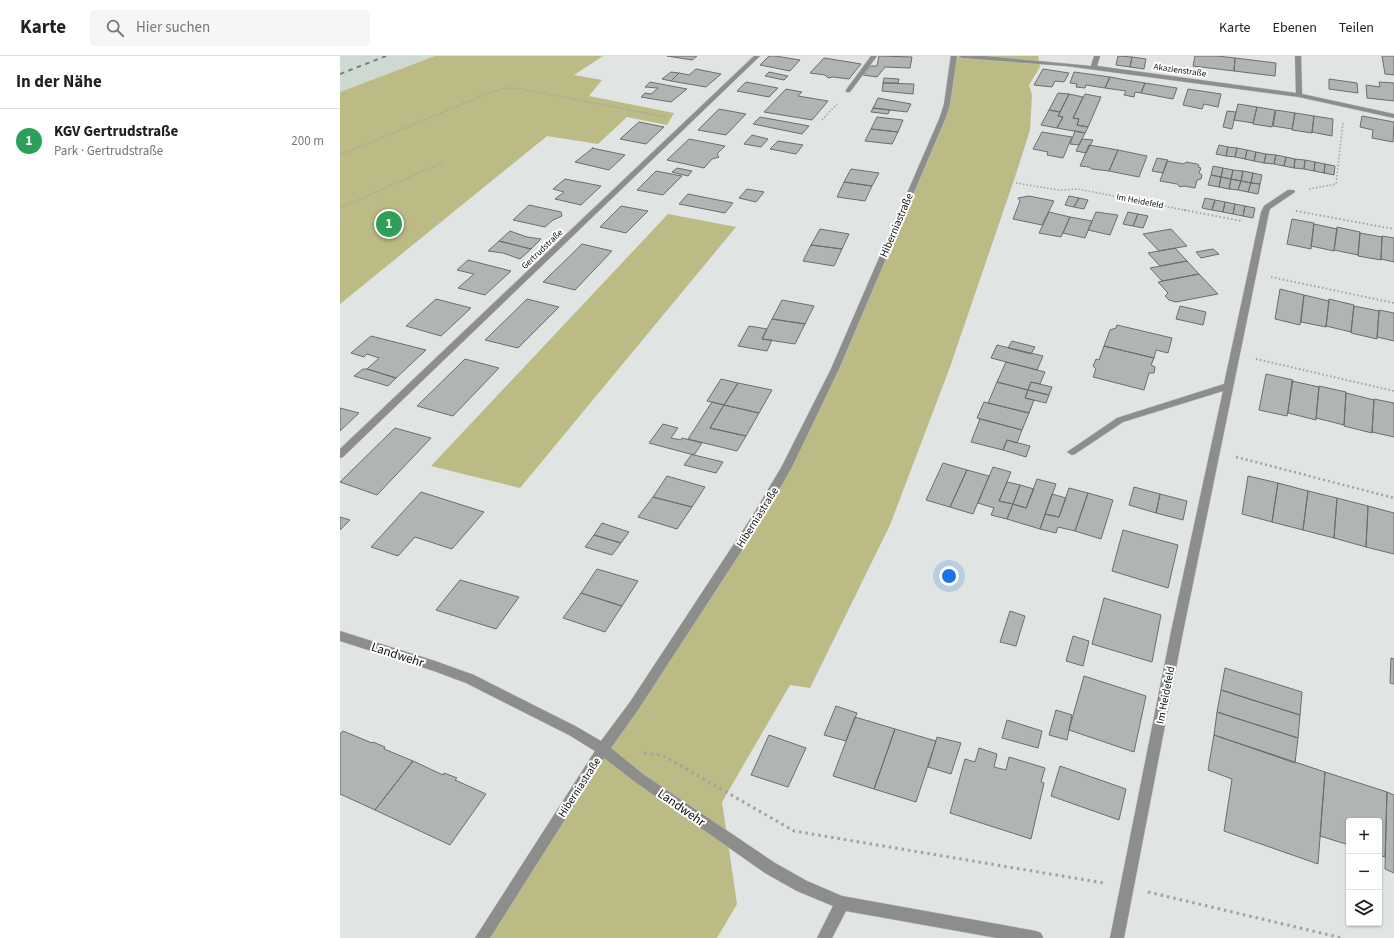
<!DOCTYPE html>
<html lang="de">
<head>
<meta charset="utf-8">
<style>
  body { margin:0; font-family:"Source Sans 3",sans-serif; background:#f6f6f6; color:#222 }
  .controls { position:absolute; right:12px; bottom:12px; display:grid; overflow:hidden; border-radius:4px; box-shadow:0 1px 3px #0004 }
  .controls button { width:36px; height:36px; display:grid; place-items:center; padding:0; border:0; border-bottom:1px solid #e0e0e0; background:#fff; color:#222; font:20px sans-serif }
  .you { position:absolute; left:609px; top:520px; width:14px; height:14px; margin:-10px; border:3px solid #fff; border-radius:50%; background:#1a73e8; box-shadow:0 0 0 6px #1a73e833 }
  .badge { display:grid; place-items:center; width:26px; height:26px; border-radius:50%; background:#5937b0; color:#fff; font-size:13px; font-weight:700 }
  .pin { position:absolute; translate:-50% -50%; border:2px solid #fff; box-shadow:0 1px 4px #0006 }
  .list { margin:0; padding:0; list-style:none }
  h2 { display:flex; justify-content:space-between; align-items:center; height:52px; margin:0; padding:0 16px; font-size:17px }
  h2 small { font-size:13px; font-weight:400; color:#767676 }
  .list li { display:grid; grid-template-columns:26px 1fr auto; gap:12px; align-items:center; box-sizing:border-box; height:64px; padding:0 16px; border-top:1px solid #e0e0e0 }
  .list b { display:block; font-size:15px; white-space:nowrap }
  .list p { margin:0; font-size:13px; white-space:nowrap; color:#767676 }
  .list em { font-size:13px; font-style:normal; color:#767676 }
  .icon { flex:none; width:22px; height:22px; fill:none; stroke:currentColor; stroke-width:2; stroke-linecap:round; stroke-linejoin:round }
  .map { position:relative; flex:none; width:1054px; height:882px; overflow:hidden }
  header { display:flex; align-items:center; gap:24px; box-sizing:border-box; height:56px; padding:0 20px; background:#fff; border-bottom:1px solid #e0e0e0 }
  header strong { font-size:19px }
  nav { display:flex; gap:22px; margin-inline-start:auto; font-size:14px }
  .search { width:280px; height:36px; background:#f6f6f6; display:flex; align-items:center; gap:10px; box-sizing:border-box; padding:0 14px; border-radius:4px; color:#767676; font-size:15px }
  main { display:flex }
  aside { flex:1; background:#fff }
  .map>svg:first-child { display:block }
</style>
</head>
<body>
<header>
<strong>Karte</strong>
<div class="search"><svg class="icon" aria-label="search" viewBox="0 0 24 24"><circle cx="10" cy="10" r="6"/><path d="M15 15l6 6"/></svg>Hier suchen</div>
<nav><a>Karte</a><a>Ebenen</a><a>Teilen</a></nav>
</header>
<main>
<aside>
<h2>In der Nähe<small></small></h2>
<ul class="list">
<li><span class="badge" style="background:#2e9e5b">1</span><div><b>KGV Gertrudstraße</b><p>Park · Gertrudstraße</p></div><em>200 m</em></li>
</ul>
</aside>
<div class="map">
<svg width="1054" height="882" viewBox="0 0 1054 882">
  <rect width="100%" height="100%" fill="#e0e4e2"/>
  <path fill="#ced9d2" d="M0 0H95L0 36Z"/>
  <path fill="#bcbb85" d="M95 0H263L234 19 262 24 249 40 334 57 327 69 287 61 258 88 207 80 0 248V36Z
    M614 0H698L700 11 689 29 692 39 690 74 675 121 610 311 550 469 470 632 450 629 382 746 397 848 377 882H142L447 411 603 61Z
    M328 158 396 171 180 432 91 410Z"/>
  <path fill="#b0b5b4" stroke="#6a6e6e" d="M327 0H357L352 4Z
    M429 0H435L460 4 450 15 420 9Z
    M539 0 572 1 570 12 545 11 537 21 523 19 530 10H537Z
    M778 0 792 1 790 11 776 9Z
    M855 0H877L895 2 894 15 853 10Z
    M1042 0H1054V19L1045 18Z
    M792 1 806 3 804 13 790 11Z
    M484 2 509 6 521 8 509 23 493 21 488 22 485 19 470 17Z
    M895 2 936 7 935 20 894 15Z
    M356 13 381 18 366 31 331 25 339 17 349 19Z
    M703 13 729 17 724 26 715 25 712 31 694 29Z
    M331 16 339 17 331 25 322 23Z
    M429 16 448 20 444 24 425 20Z
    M734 16 770 21 765 32 746 29 745 32 736 31 737 28 730 27Z
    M770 21 786 24 805 27 801 37 795 36 794 41 784 39 786 35 765 32Z
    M544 22 559 23 558 27H543Z
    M989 23 1017 27 1018 37 989 33Z
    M310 26 347 33 331 46 301 41 305 37 311 38 318 32 305 31Z
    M406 26 438 32 429 41 397 35Z
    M1039 26 1054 27V45L1027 42 1026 29 1040 31Z
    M543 27 574 28 573 38 542 35Z
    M805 27 837 32 833 43 801 37Z
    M446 33 462 36 458 40 488 45 472 64 424 56Z
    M848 33 881 38 878 51 864 48 862 53 843 49Z
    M718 37 729 38 720 56 709 54Z
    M729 38 743 41 733 62 739 63 737 69 748 71 745 77 717 72 723 61 718 60Z
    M745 38 761 41 748 71 737 69 739 63 733 62Z
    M538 42 571 48 567 56 533 52Z
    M898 48 917 51 913 67 894 64Z
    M917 51 935 54 932 71 913 68Z
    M533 52 550 54 548 58 531 56Z
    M379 53 406 58 386 79 358 74Z
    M709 54 720 56 718 60 723 61 717 72 701 69Z
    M936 54 955 57 952 73 933 70Z
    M887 55 896 56 892 73 883 71Z
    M955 57 974 60 972 77 952 74Z
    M974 60 993 63 992 80 972 76Z
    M1022 60 1054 66 1053 86 1032 82 1033 74 1020 71Z
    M420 61 469 70 462 78 413 68Z
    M537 61 563 64 558 76 531 73Z
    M299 66 324 71 306 88 280 83Z
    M531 73 558 76 552 88 525 85Z
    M735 75 745 77 739 89 730 88Z
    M702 76 732 81 723 102 707 99 708 96 693 93Z
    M412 79 428 83 421 91 404 88Z
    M349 83 385 90 377 98 379 101 372 103 364 112 327 104Z
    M742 83 753 84 746 97 736 95Z
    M438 85 463 89 456 98 430 93Z
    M749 89 778 94 769 115 752 113 749 111 740 110Z
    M879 89 888 91 886 100 876 98Z
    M888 91 897 92 895 101 886 100Z
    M252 92 285 99 269 114 235 106 253 92Z
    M897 92 907 94 905 103 895 101Z
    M778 94 807 100 799 121 769 115Z
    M907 94 916 96 914 105 905 103Z
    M916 96 926 98 924 107 914 105Z
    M926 98 936 99 934 108 924 107Z
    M936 99 946 101 944 110 934 108Z
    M946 101 955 103 954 112 944 110Z
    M817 102 828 104 823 117 812 115Z
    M955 103 965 104 964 113 954 112Z
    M965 104 975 106 974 115 964 113Z
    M827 105 844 108 846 106 857 108 859 109 858 111 861 112 859 117 862 119 861 123 857 124 855 132 844 130 840 131 837 128 820 125Z
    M975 106 985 108 984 117 974 115Z
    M985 108 995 110 994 119 984 117Z
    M873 110 883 112 881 121 871 119Z
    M337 112 352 115 348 120 332 116Z
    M883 112 893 114 891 123 881 121Z
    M511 113 539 117 532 130 504 126Z
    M893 114 903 115 901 125 891 123Z
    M316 115 342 120 323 139 297 134Z
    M903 115 913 117 911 127 901 125Z
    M913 117 922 119 920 128 911 127Z
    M871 119 881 121 879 131 868 129Z
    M881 121 891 123 889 133 879 131Z
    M225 123 261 130 241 149 215 143 224 136 213 133Z
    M891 123 901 125 898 134 889 133Z
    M901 125 911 127 908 136 898 134Z
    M504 126 532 130 525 145 497 141Z
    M911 127 920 128 918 138 908 136Z
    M407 133 424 136 416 146 399 142Z
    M348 138 393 147 385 157 339 148Z
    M689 140 714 145 702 169 673 163 680 145 678 142Z
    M729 140 739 142 734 151 725 149Z
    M739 142 748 144 744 153 734 151Z
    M865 142 875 144 872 154 862 152Z
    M875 144 885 146 883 156 872 154Z
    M885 146 895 148 893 158 883 156Z
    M895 148 905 150 903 160 893 158Z
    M189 149 221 156 222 160 213 164 205 171 173 164Z
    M281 150 308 155 286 177 260 171Z
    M905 150 915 152 913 162 903 160Z
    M709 156 730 161 721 181 699 177Z
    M756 156 778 159 770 179 748 174Z
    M788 156 798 158 793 170 783 168Z
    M798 158 808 160 803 172 793 170Z
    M730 161 752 165 745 182 723 177Z
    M952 163 974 167 971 193 947 188Z
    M974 168 997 173 994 195 971 190Z
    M997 171 1020 176 1018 199 994 194Z
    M480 173 509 178 502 193 471 189Z
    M831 173 847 190 819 195 803 178Z
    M170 175 187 181 201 183 191 193 159 185Z
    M1020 177 1042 181 1041 204 1018 200Z
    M1042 180 1054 182V206L1041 203Z
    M159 185 191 193 180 203 163 197 148 195Z
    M242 188 272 195 235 234 203 226Z
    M471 189 502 193 494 210 463 205Z
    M835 192 847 205 820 210 808 197Z
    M873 193 879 198 861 202 856 196Z
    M128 204 171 215 145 239 118 232 134 218 117 214Z
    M847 205 859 218 822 225 810 212Z
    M859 218 878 238 836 246 829 244 825 240 828 237 818 226Z
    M940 233 964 239 960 269 935 263Z
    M964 239 989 245 986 271 961 266Z
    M96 243 131 252 101 280 66 270Z
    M187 243 219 251 178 292 145 284Z
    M989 243 1014 249 1011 276 986 270Z
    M442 244 474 250 465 268 432 263Z
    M840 250 866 256 863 269 836 263Z
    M1014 250 1039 255 1037 283 1011 277Z
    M1039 254 1054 257V285L1037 281Z
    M432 263 465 268 455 288 422 283Z
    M777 269 832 282 828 297 816 294 814 302 764 290 770 274 776 272Z
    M409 270 427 273 422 283 432 284 427 295 398 290Z
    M31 280 86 294 56 322 27 313 39 302 27 298 24 301 11 297Z
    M672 285 695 291 691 298 668 292Z
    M657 289 703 300 697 314 651 302Z
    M764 290 814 302 811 309 815 311 814 317H809L804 334 753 321 756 313 753 310 756 303 759 304Z
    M125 303 159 312 113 360 77 350Z
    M666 306 705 316 700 328 691 326 688 334 657 326Z
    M23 313H27L56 322 48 330 14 320Z
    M926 318 953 324 947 360 919 354Z
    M381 323 398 327 384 349 367 345Z
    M952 325 979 331 976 364 948 357Z
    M657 326 688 334 685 342 694 344 689 357 648 347Z
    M691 326 712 331 709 339 688 334Z
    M398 327 432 334 419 357 384 349Z
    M979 330 1006 336 1004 369 976 362Z
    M688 334 709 339 706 347 685 342Z
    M1006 337 1034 344 1032 377 1004 370Z
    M1034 343 1054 347V381L1032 376Z
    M372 346 384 349 370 372 406 380 397 395 348 383Z
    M644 346 689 357 682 374 637 362Z
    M384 349 419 357 406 380 370 372Z
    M0 352 19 357 0 375Z
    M640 363 682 374 677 387 667 384 663 394 631 386Z
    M323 368 338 372 331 382 341 384 342 382 362 387 354 399 309 387Z
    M55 372 91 382 37 439 0 426Z
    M667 384 690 390 686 401 663 394Z
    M352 398 354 399 383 406 376 417 344 409Z
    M603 407 627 414 610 451 586 444Z
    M653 411 671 416 659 445 673 448 667 463 651 459 654 452 638 447Z
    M627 414 649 420 633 458 610 451Z
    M327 420 365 431 352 451 313 441Z
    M908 420 938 427 932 466 902 458Z
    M697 423 716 428 700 473 667 463 673 448 686 452Z
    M667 426 680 429 673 448 659 445Z
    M938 427 968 435 963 474 932 466Z
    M680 429 694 433 686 452 673 448Z
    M794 431 820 438 816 457 789 449Z
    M729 432 748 437 735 475 718 471 716 477 700 473 705 458 719 461Z
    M968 435 997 442 994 482 963 474Z
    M81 436 144 456 112 493 75 481 58 500 31 491Z
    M748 437 773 444 761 483 735 475Z
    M712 438 726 442 719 461 705 458Z
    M820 438 847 445 843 464 816 457Z
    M313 441 352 451 337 473 298 461Z
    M997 442 1028 450 1026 491 994 482Z
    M1028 450 1054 457V498L1026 491Z
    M0 461 10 464 0 474Z
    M262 467 289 476 281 487 254 479Z
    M783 474 838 489 828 532 772 515Z
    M254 479 281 487 272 499 245 491Z
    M257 513 298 525 282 550 241 537Z
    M120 524 179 541 156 573 96 554Z
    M241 537 282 550 265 576 223 562Z
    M764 542 821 559 812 606 752 588Z
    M670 555 685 560 676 590 660 586Z
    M733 580 749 585 743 610 726 605Z
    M1051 602 1054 603V628L1050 627Z
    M885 612 962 636 960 659 881 634Z
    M744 620 806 640 794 696 729 674Z
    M881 634 960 659 958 682 877 656Z
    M496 650 517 657 506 685 484 679Z
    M716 654 732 659 727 684 709 679Z
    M877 656 958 682 955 707 874 679Z
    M515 661 555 673 534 733 493 720Z
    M667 664 702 675 698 692 662 682Z
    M555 673 596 685 576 746 534 733Z
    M3 675 32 687 33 686 45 691 44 693 73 705 35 754 0 738V678Z
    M429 679 466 692 448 731 411 719Z
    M874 679 985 716 978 808 884 775 892 723 868 714Z
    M597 681 621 687 611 718 588 711Z
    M639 692 657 698 654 711 666 714 669 701 705 712 701 726 704 727 691 783 610 757 625 703 635 706Z
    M73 705 103 719 104 717 117 722 115 724 146 738 110 789 35 754Z
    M720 710 786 733 779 764 711 740Z
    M985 716 1047 736 1045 801 1039 799V765H1009V789L980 780Z
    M1047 736 1054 739V817L1045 813Z"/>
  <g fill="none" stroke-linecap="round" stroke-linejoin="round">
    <g stroke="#bfc2c0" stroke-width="1">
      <path id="minor" d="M414 0H420L3 401 0 402V393Z
        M531 0H537L510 36H506V34Z
        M611 0H617L610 48 606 61 499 313 452 411 421 465 298 654 271 692 303 718 435 807 467 825 502 840 696 875 701 877 703 882H657L506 855 492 882H477L493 850 457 835 425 817 295 726 264 702 150 882H135L255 695 229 679 126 627 94 615 0 585V575L95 605 134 619 237 671 261 685 290 646 413 459 442 410 491 313 600 61 604 48Z
        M619 0H645L751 10 754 0H760L757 10 956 37 955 0H961L962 38 1054 58V62L959 41 726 10 622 2Z
        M948 134H954L955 136 930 153 929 156 843 576 784 882H770L831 576 883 335 783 366 735 398 732 399 727 396 777 362 884 328 921 156 924 150Z"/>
    </g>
    <path stroke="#a0a3a2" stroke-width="1.5" stroke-dasharray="1.5 2" stroke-linecap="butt" d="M482 64 497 48
      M0 99 151 36 166 32 181 33 326 61
      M676 127 718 134 738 133 849 155
      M969 133 996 128 1003 67
      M0 152 104 106"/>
    <path stroke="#a0a3a2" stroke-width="2" stroke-dasharray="1.5 2.5" stroke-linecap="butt" d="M844 154 902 165
      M956 155 1054 173
      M931 221 1054 247
      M916 303 1054 335"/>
    <path stroke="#a0a3a2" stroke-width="2.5" stroke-dasharray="2 3" stroke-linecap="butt" d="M896 401 1054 442"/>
    <path stroke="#a0a3a2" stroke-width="3" stroke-dasharray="2.5 4" stroke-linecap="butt" d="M304 697 322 699 454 775 764 827
      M808 836 1002 882"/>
    <use href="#minor" fill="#8d8e8c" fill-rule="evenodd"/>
    <path stroke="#7c7f7d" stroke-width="2" stroke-dasharray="4.5 4.5" stroke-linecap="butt" d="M0 18 46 0"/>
  </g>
  <g text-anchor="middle" stroke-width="4" stroke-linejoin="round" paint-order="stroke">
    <g font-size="9" fill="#0f100f" stroke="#fff">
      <text transform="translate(840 14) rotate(8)" y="3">Akazienstraße</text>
      <text transform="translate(800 145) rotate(11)" y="3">Im Heidefeld</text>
      <text transform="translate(202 193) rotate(-44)" y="3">Gertrudstraße</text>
    </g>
    <g font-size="11" fill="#0f100f" stroke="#fff">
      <text transform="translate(556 169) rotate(-67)" y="4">Hiberniastraße</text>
      <text transform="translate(417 461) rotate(-58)" y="4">Hiberniastraße</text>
      <text transform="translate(825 639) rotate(-79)" y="4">Im Heidefeld</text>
      <text transform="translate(239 731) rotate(-57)" y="4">Hiberniastraße</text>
    </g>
    <g font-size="13" fill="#0f100f" stroke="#fff">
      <text transform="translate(58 598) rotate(18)" y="5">Landwehr</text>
      <text transform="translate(342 751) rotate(35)" y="5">Landwehr</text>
    </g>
  </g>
</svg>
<div class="controls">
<button>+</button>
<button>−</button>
<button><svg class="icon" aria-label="layers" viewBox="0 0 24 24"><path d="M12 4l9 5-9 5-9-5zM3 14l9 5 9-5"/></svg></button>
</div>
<div class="you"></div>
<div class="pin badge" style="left:49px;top:168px;background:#2e9e5b">1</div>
</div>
</main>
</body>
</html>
